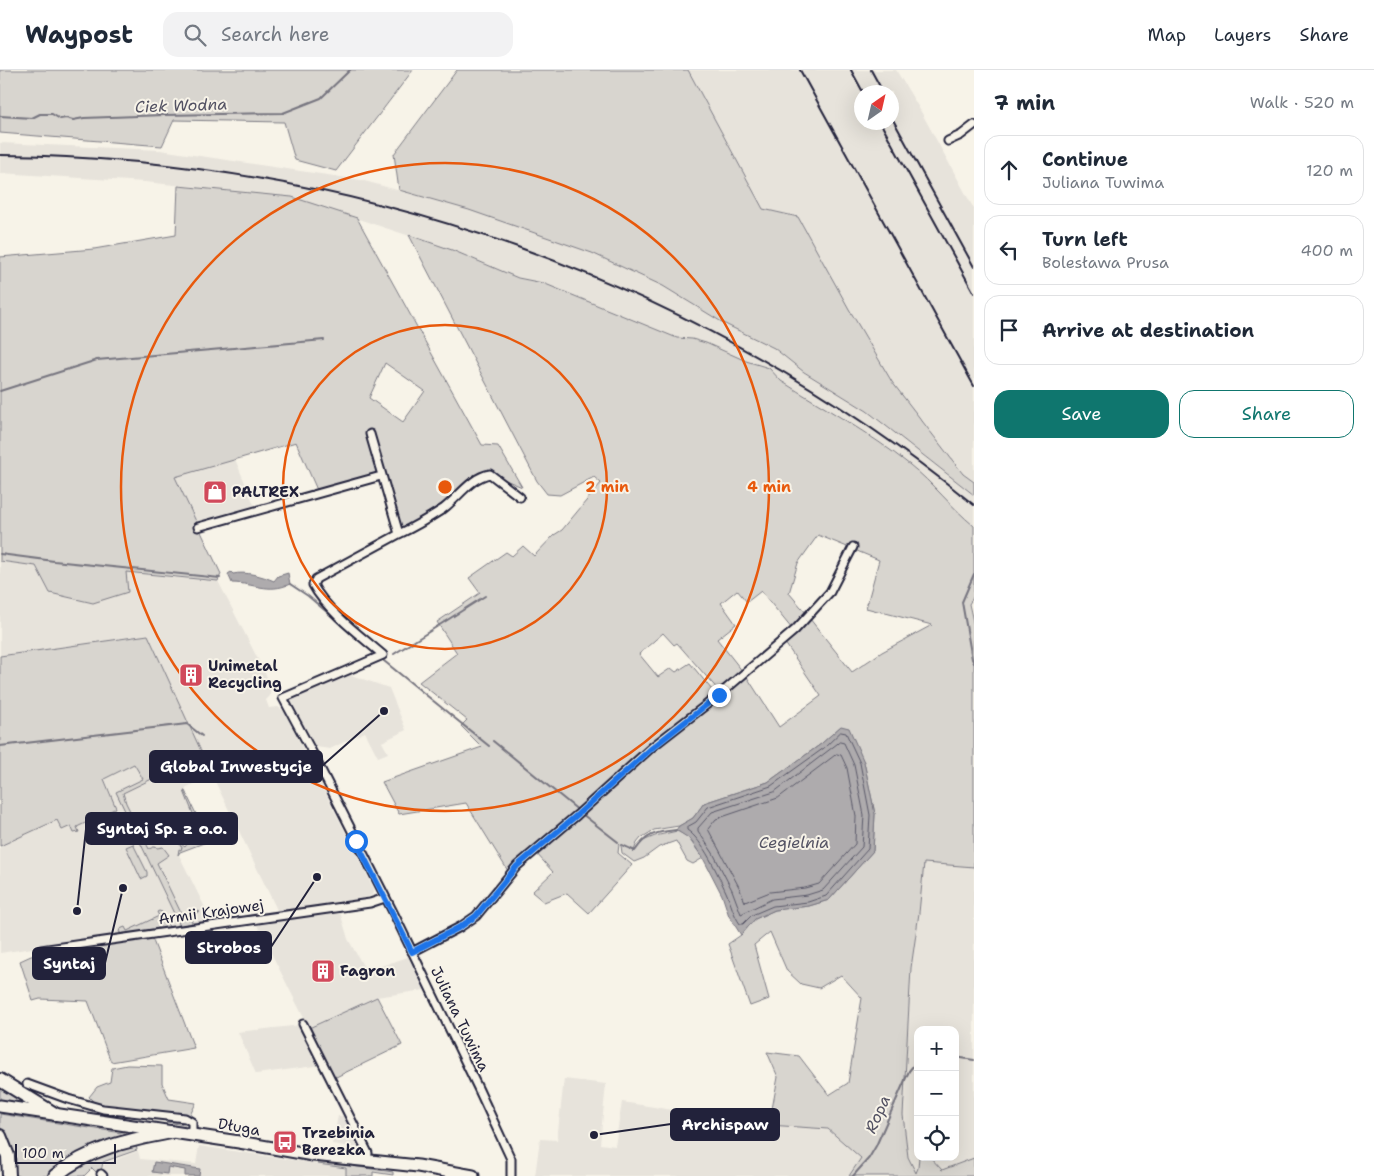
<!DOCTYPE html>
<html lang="en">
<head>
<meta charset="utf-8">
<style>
  body { margin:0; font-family:"Shantell Sans",sans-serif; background:#f2f2f3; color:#1f2937 }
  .controls { position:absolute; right:15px; bottom:15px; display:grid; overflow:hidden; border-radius:10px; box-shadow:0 5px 20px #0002 }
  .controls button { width:45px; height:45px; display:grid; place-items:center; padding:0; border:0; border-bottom:1px solid #e0e1e3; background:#fff; color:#1f2937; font:25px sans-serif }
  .compass { position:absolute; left:854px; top:15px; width:45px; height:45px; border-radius:50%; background:#fff; box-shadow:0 5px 20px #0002; rotate:34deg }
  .scale { position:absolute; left:15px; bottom:12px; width:101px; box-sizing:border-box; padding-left:5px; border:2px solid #22223b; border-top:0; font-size:14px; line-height:18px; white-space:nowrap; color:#22223b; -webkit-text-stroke:4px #f7f3e8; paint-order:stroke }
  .stop { position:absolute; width:15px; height:15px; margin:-11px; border:4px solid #1a73e8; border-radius:50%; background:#fff }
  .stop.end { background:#1a73e8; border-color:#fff; box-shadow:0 1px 5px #0008 }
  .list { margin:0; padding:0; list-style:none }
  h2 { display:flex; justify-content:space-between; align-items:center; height:65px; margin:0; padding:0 20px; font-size:21px }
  h2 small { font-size:16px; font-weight:400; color:#747a83 }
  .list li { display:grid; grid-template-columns:32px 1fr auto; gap:15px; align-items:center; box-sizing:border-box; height:70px; margin:0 10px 10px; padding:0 10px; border:1px solid #e0e1e3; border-radius:15px }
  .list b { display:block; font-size:19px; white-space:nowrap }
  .list p { margin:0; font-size:16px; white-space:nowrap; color:#747a83 }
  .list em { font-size:16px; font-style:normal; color:#747a83 }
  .actions { display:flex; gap:10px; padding:15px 20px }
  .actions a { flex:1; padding:11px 0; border:1px solid #0f766e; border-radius:15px; text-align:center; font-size:18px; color:#0f766e }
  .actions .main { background:#0f766e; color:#fff }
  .icon { flex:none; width:28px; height:28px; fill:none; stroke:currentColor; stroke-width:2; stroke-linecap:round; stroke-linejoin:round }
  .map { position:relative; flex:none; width:974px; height:1106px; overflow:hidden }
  header { display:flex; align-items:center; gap:30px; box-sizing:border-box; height:70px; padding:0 25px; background:#fff; border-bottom:1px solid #e0e1e3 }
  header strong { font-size:24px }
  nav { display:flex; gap:28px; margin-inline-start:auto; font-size:18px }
  .search { width:350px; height:45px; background:#f2f2f3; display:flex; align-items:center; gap:12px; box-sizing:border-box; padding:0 18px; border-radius:15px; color:#747a83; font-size:19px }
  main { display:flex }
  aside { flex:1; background:#fff }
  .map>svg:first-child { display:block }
</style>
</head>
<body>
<header>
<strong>Waypost</strong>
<div class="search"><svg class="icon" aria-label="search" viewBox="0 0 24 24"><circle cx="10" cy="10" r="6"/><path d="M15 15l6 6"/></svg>Search here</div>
<nav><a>Map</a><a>Layers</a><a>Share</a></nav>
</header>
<main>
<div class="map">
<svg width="974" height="1106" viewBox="0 0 974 1106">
  <rect width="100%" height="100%" fill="#f7f3e8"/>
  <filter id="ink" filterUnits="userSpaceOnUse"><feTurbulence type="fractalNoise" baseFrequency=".02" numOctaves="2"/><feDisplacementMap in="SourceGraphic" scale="10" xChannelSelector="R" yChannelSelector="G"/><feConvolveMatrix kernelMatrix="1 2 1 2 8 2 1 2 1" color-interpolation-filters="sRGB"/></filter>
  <g filter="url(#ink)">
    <path fill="#e7e3db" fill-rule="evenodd" d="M688 0H896L919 38 974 139V412L963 404 892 312 849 239 798 147 763 139ZM862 22H892V52H862Z
      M0 73 160 80 361 110 469 140 592 183 663 216 725 254 774 278 804 302 867 341 974 425V456L960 445 911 396 881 374 781 311 769 298 746 291 692 269 677 268 543 213 518 208 452 180 292 127 145 112 0 103Z
      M235 389 255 437 197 454 174 407Z
      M0 491 36 496 50 523 93 533 126 502 218 511 271 615 270 626 266 630 269 638 278 637 284 641 374 819 372 825 358 831 278 842 212 705 187 717 185 721 209 771 180 782 179 785 212 852 169 857 0 883V776L111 724 104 709 134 694 144 709 148 565 0 586Z
      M348 604 389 618 406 660 382 672 388 683 378 687 365 662 330 679 316 677 290 632 296 623Z
      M924 792 974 797V1106H917L908 1087 903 1045 911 898 919 843ZM918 960H955V1087H918Z
      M340 842 348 869 366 901 408 887 424 920 377 927 309 958 256 853Z
      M301 955 322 995 256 1004 238 962Z
      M564 1009 606 1014 600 1074 615 1076 622 1032 769 1055 828 1059 862 1088 849 1106H535L540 1069 557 1070Z
      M338 1046H346L362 1079 332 1074Z
      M199 1076 347 1098V1106H105L102 1103 104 1094 138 1081 140 1089 196 1094Z"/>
    <path fill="#d8d5cf" stroke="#7d7c85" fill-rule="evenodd" d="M0 0H413L336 101 295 90 284 52 174 50 162 76 0 63Z
      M457 0H688L763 139 798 147 849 239 892 312 963 404 974 412V425L867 341 804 302 774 278 725 254 663 216 592 183 469 140 399 120 394 84Z
      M178 116 292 127 357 148 482 375 498 376 522 417 501 408 490 401C473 407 460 422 446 433 432 444 417 452 401 460L383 403 317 420 296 372 175 407 221 504 218 511 126 502 128 522 93 533 50 523 36 496 0 491V187L94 179 176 165ZM385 293 425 321 403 352 369 328Z
      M409 165 452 180 518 208 543 213 677 268 692 269 706 273 746 291 769 298 781 311C824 338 870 363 910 395 933 413 951 437 974 456V526L969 534 974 556V797L924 793 919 843 911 898 903 1045 908 1087 916 1103 918 1098 919 1087H930L942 1100 974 1088V1106H849L861 1088 828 1059 769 1055 778 1007 767 982 799 986 829 1025 848 1013 862 928 841 905 819 918 801 914 787 901 770 862 754 875 769 929 750 936 728 874 741 865 755 849 775 840 809 836 829 830 873 781 875 744 864 692 841 656 821 674 768 712 704 733 693 748 679 756 654 760 641 768 637 773 633 783 643 771 655 766 677 761 687 766 703 788 693 794 687 791 676 771 659 777 644 788 634 792 622 783 621 776 619 774 618 783 632 795 589 843 567 823 544 832 532 822 553 802 536 783 560 756 514 794 508 801 466 733 399 744 382 712 482 677 461 656 467 650 419 612 457 583 437 552 480 523 469 508 506 482 512 486 523 476 534 486 554 465 562 460 601 413 594 407 560 425 547 424 537 411ZM818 465 879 490 866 538 932 555 882 582 852 602 810 549 785 573 821 626 779 657 747 607 652 681 716 625 690 593 676 602 671 598 658 607 639 584 663 563 674 575 677 573 720 622 743 602 717 569 736 554 721 533 737 520 747 532 761 521 792 559 807 544 789 523 798 493Z
      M148 565 212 705 205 708 195 688 123 723 126 733 149 779 156 776 157 778 163 777 169 785 157 793 182 845 195 840 200 842 191 844 192 854 180 856 116 722 143 709 134 694 104 709 116 738 77 757 79 762 74 763 71 756 62 760 57 750 0 776V586Z
      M184 721H185L209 771 180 782 178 785 179 779 181 780 182 777 180 776 181 774 185 777 188 773 185 769 189 765 193 769 190 764 197 760 198 756Z
      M133 774 147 802V806L141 809 126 777Z
      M159 841 162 842 169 857 167 858 124 865 119 862 120 859 125 857 127 861 159 846 157 842Z
      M152 868 194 978 111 992 88 931 40 929 33 931 20 891 31 886Z
      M377 927 402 975 334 1008 309 958Z
      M127 995 162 996V1013L169 1029 196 1033 185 1055 166 1052 159 1043 98 1036 89 1027 97 1017 110 1012 112 998Z
      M0 1016 30 1034 0 1030Z
      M0 1044 135 1065 51 1106H15L13 1086 11 1076 0 1057Z
      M136 1074 137 1080 103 1092 101 1102 98 1099 96 1102 92 1098 84 1106H62L89 1088Z
      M317 1091 393 1102V1105L373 1102V1106H346V1098L318 1094Z"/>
    <path fill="#aeabad" stroke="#76747f" d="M231 502 233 504C245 501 263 506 274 511L278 506 288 503 290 514C268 524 254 513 232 513L228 504Z
      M841 656 849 658 864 692 875 744 873 781 829 830 809 836 775 840 755 849 741 865 729 846 722 825 703 788 690 769 676 760 679 756 693 748 704 733 768 712 821 674Z
      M154 1092 200 1099 199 1106H185V1100L168 1097 167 1104 152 1102Z"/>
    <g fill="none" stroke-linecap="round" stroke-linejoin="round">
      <path stroke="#5a5969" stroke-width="1" d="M841 662 846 663 860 693 870 745 868 779 826 826 808 832 773 836 752 845 743 854H740C733 844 731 833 726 822 718 805 703 770 687 760V757L696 752 708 737 771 716 824 678Z
        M840 672 844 673 854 695 864 745 862 777 823 820 807 825 772 829 741 844 732 820 713 783 698 761V758L712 742 774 722Z
        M837 684 841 685 847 698 856 746 855 774 819 814 805 818 770 822 745 832 739 817 708 759 716 749 778 728Z"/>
      <path stroke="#76747f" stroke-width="2" d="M0 46 32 48 40 44H52L60 49 66 48 73 50 84 48 164 45 283 43 321 28 350 0
        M0 321 97 290 324 270
        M0 484 54 491 220 508
        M974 504 962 532 972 589 974 593
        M290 514 308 526 375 583
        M394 584 485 526
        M384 591 489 676
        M493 671 579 741
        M0 676 187 654 202 666
        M582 744 618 772
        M622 775 635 781C646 764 656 762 676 760
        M955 987 974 990
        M853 1106 869 1088 876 1076 909 1001 918 990"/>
      <g stroke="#22223b" stroke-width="11">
        <path id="street" d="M948 71 961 65 974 55
          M370 364 399 464 316 509 313 515C326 540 362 567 383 585L283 628 311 680 394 844 478 1018 511 1089V1106
          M198 457 381 406
          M399 464C414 457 429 448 443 439 458 428 471 407 490 404L520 427
          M41 880 370 833 385 828
          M412 882 460 857 476 846 517 796 577 745 652 677 719 625 795 560 830 522 853 477
          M303 954 368 1083 367 1091
          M27 1014 68 1029 103 1039 185 1048 192 1052V1065
          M101 1104 103 1106"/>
      </g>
      <g stroke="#22223b" stroke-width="15">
        <path id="primary" d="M0 1036 239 1072 313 1085 418 1096 473 1106"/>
      </g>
      <g stroke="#22223b" stroke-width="16">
        <path id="highway" d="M0 1010 55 1044
          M0 1066 8 1086 9 1106
          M55 1106C89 1078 129 1070 171 1062"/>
      </g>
      <use href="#street" stroke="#f7f3e8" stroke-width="7"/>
      <use href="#primary" stroke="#f7f3e8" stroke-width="11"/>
      <use href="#highway" stroke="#f7f3e8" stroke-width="12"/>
      <path stroke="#22223b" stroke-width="2" d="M800 0 974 316
        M851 0 863 22
        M871 0 883 22
        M892 48 974 197
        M880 52 974 223
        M0 85C357 88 697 210 974 435"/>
    </g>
  </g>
  <g fill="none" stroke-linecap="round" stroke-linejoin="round" filter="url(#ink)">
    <path stroke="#1a73e8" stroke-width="6" d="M356 771 412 882 460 857 476 846 517 796 577 745 652 678 719 625"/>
  </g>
  <g fill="none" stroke="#e8590c" stroke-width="2.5">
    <circle cx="445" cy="417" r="162"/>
    <circle cx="445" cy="417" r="324"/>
  </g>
  <defs>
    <g id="shop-square" transform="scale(1.25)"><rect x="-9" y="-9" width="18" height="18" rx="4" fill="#d1495b" stroke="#f7f3e8"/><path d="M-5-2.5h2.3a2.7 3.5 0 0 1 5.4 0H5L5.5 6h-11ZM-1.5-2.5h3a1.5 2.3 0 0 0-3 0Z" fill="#fff"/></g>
    <g id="building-square" transform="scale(1.25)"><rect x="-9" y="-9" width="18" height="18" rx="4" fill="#d1495b" stroke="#f7f3e8"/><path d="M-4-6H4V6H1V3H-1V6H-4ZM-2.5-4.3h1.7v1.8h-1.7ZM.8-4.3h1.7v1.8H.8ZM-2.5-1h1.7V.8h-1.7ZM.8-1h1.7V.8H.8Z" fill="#fff"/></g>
    <g id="bus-square" transform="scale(1.25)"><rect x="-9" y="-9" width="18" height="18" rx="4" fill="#d1495b" stroke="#f7f3e8"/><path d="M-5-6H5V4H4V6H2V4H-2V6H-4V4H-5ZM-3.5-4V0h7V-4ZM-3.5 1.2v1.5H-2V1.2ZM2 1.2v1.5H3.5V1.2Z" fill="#fff"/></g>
  </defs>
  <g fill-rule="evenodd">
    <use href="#shop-square" x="215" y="422"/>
    <use href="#building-square" x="191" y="605"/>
    <use href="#building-square" x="323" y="901"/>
    <use href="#bus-square" x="285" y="1072"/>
  </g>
  <g text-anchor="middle" stroke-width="4" stroke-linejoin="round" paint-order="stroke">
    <g font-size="15" font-weight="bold" fill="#22223b" stroke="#f7f3e8" text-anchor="start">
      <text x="232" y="427">PALTREX</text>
      <text x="208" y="601">Unimetal<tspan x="208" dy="17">Recycling</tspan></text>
      <text x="340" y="906">Fagron</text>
      <text x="302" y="1068">Trzebinia<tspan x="302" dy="17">Berezka</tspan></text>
    </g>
    <g font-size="15" fill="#22223b" stroke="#f7f3e8">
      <text transform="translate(211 842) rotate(-8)" y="5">Armii Krajowej</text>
      <text transform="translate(460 949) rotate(64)" y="5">Juliana Tuwima</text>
      <text transform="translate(239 1057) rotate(10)" y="5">Długa</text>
    </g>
    <g font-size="16" font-style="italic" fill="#535263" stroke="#f7f3e8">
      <text transform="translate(181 35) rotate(-2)" y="6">Ciek Wodna</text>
      <text x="794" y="778">Cegielnia</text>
      <text transform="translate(877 1044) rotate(-66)" y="6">Ropa</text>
    </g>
  </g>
  <circle cx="445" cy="417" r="8" fill="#e8590c" stroke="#f7f3e8" stroke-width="2.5"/>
  <g font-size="15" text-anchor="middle" font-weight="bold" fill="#e8590c" stroke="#f7f3e8" stroke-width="4" stroke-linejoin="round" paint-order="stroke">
    <text x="607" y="422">2 min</text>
    <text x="769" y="422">4 min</text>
  </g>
  <path fill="none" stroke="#22223b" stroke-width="2" d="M384 641L322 696M77 841L86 759M317 807L271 877M123 818L105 893M594 1065L671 1054"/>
  <g fill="#22223b" stroke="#f7f3e8" stroke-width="2">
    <circle cx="384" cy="641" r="5"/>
    <circle cx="77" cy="841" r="5"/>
    <circle cx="317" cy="807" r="5"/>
    <circle cx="123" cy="818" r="5"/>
    <circle cx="594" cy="1065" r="5"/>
  </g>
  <g fill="#22223b" stroke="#22223b" stroke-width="2">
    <rect x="150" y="681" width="172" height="31" rx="5"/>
    <rect x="86" y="743" width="151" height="31" rx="5"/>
    <rect x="186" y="862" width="85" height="31" rx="5"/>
    <rect x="33" y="878" width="72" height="31" rx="5"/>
    <rect x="671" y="1039" width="108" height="31" rx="5"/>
  </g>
  <g font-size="16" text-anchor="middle" font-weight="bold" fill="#fff">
    <text x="236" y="702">Global Inwestycje</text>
    <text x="162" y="764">Syntaj Sp. z o.o.</text>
    <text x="229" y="883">Strobos</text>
    <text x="69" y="899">Syntaj</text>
    <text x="725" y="1060">Archispaw</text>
  </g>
</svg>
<div class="controls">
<button>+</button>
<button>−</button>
<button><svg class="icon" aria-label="locate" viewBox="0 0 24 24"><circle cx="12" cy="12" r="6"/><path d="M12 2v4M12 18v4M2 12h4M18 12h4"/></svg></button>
</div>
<svg class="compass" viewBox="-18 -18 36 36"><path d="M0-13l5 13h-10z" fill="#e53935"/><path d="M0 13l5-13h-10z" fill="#747a83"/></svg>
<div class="scale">100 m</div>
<div class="stop" style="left:356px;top:771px"></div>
<div class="stop end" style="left:719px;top:625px"></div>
</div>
<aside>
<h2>7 min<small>Walk · 520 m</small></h2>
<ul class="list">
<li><svg class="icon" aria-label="ahead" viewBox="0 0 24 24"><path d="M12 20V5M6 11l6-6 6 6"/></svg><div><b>Continue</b><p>Juliana Tuwima</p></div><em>120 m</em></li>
<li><svg class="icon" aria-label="left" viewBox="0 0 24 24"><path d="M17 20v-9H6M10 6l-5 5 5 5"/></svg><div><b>Turn left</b><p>Bolesława Prusa</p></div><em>400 m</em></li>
<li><svg class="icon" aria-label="arrive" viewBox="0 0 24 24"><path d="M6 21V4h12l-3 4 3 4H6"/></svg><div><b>Arrive at destination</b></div></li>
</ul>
<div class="actions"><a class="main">Save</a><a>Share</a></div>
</aside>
</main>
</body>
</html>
